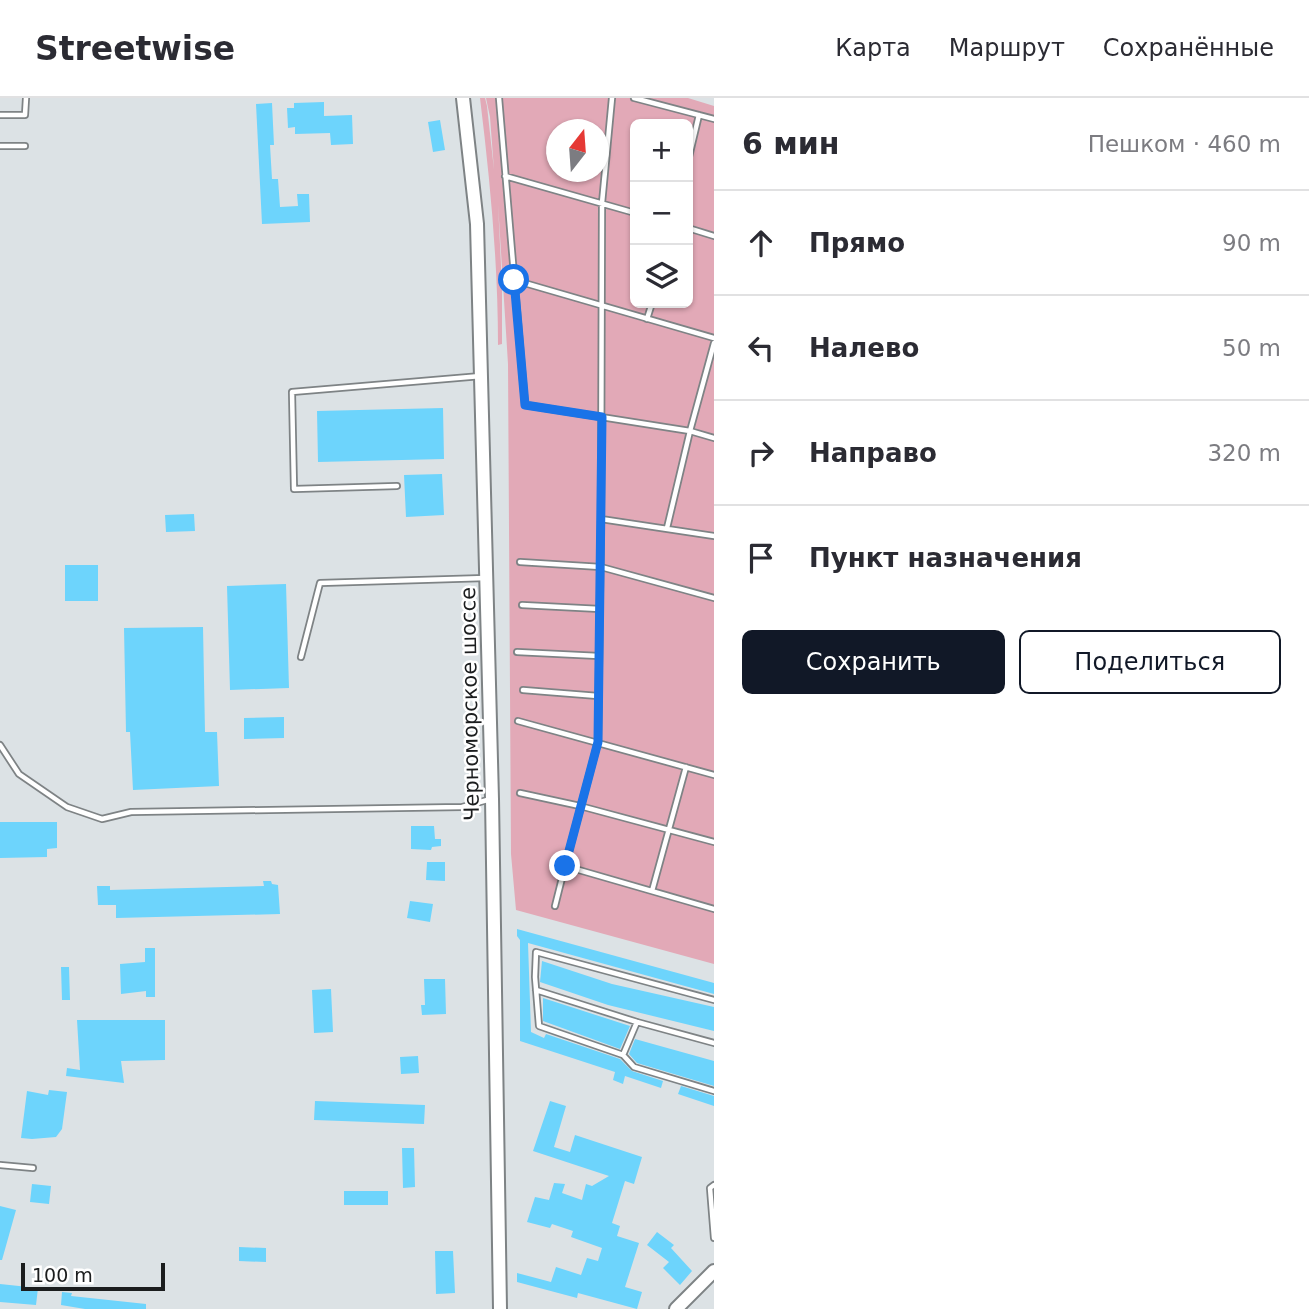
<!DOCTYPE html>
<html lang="ru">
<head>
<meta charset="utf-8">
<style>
  body { margin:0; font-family:"DejaVu Sans",sans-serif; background:#f2f2f3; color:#2b2b33 }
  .controls { position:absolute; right:21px; top:21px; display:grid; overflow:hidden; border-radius:10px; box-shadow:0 2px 5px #0004 }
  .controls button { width:63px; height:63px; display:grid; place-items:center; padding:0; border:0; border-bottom:2px solid #e1e1e2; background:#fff; color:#2b2b33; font:35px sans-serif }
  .compass { position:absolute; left:546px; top:21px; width:63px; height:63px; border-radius:50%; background:#fff; box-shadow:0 2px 5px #0004; rotate:17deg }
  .scale { position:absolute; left:21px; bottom:18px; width:144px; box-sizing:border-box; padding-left:7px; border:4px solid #1b1d1e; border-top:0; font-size:19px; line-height:24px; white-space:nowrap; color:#1b1d1e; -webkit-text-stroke:5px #fff; paint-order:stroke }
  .stop { position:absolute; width:21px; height:21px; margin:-16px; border:5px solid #1a73e8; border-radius:50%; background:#fff }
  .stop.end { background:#1a73e8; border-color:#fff; box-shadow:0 2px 7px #0008 }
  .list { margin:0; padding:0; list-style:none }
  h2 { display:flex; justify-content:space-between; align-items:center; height:91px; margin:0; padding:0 28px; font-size:30px }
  h2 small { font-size:23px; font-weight:400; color:#7c7c81 }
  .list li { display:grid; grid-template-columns:46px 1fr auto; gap:21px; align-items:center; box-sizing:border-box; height:105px; padding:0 28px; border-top:2px solid #e1e1e2 }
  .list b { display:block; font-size:26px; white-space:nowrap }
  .list em { font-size:23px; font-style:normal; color:#7c7c81 }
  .actions { display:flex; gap:14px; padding:21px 28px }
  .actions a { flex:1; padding:16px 0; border:2px solid #111827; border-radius:10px; text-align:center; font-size:24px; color:#111827 }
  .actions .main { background:#111827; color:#fff }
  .icon { flex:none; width:38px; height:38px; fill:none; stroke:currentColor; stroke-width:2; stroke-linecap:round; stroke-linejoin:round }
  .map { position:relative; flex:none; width:714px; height:1211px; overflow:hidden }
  header { display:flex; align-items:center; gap:42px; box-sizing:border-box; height:98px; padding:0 35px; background:#fff; border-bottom:2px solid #e1e1e2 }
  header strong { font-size:33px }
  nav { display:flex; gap:38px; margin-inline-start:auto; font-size:24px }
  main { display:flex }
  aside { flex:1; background:#fff }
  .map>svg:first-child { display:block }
</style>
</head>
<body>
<header>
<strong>Streetwise</strong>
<nav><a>Карта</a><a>Маршрут</a><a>Сохранённые</a></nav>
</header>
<main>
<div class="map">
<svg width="714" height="1211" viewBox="0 0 714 1211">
  <rect width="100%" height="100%" fill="#dce2e5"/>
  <path fill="#e2a9b7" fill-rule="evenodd" d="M480 0H485L487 8 494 72 490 19 486 0H688L714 8V866L516 812 511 756 508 266 498 106 502 188V246L498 247C498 164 490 82 480 0ZM635 26H688V205H635ZM556 32H598V74H556Z"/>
  <path fill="#6dd4fc" d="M324 4V18L352 17 353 46 331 47 330 35 295 36V29L288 30 287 10H294V5Z
    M272 5 274 47H270L272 81H278L280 109 298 108 297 96H309L310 124 262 126 256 6Z
    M440 22 445 52 433 54 428 24Z
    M443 310 444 361 318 364 317 313Z
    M442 376 444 417 406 419 404 377Z
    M194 416 195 433 166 434 165 417Z
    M65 467H98V503H65Z
    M286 486 289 590 230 592 227 488Z
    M203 529 205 634H217L219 688 133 692 130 634H126L124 530Z
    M284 619V640L244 641V620Z
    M0 724H57V750L47 751V759L0 760Z
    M411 728H434L435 741H441V748L432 749 431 752 411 751Z
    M427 764H445V783L426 782Z
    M263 783H271L272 786 278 787 280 816 116 820V807H98L97 788H110V792L264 788Z
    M410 803 433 806 430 824 407 820Z
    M517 831 714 885V896L528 845 531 934 544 940 546 936 620 961 632 973 663 983 661 990 625 978 623 986 613 982 615 974 520 943V842L517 838Z
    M145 850H155V899H146V893L121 896 120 866 145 864Z
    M542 863 612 886 714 909V933L608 907 540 884Z
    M61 869H69L70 902H62Z
    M424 881H445L446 916 422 917 421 907H425Z
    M331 891 333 934 314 935 312 892Z
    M543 900 630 928 620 951 543 923Z
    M77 922H165V962L121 963 124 985 66 978 67 970 80 972Z
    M635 941 714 963V988L637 965 629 956Z
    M418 958 419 975 401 976 400 959Z
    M681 988 714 998V1008L678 996Z
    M49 992 67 994 62 1031 56 1039 32 1041 21 1040 27 993 48 997Z
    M315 1003 425 1007 424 1026 314 1022Z
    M550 1003 566 1008 554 1049 570 1054 575 1037 642 1059 634 1086 625 1083 612 1125 620 1128 617 1138 639 1145 625 1189 642 1194 637 1211 578 1195 577 1200 517 1184V1175L551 1184 556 1169 581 1177 587 1160 598 1163 602 1150 571 1139 573 1133 552 1126 550 1130 527 1124 535 1099 549 1102 554 1085 565 1086 562 1095 582 1102 586 1086 592 1088 609 1078 533 1053Z
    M402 1050H414L415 1089 403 1090Z
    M32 1086 51 1088 49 1106 30 1104Z
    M344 1093H388V1107H344Z
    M0 1108 16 1112 2 1162H0Z
    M657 1134 674 1147 671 1150 692 1173 680 1187 663 1170 669 1164 647 1147Z
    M239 1149 266 1150V1164L239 1163Z
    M435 1153H453L455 1195 436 1196Z
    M0 1186 38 1190 36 1207 0 1204Z
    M62 1194 72 1195 71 1198 146 1206V1211H85L61 1207Z"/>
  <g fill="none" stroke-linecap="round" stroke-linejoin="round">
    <g stroke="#7e8385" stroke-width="8">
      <path id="service" d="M499 0 525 307 690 333 714 340
        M634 0 714 21
        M0 17H25L26 0
        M0 48H25
        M688 63 699 17
        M505 78 635 115
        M688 130 714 138
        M514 182 714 240
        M647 221 652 205
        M397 388 294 391 292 294 481 278
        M601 421 714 438
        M667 430 690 333 714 245
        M520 464 601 469 714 500
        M522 507 600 511
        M517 554 599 558
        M301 559 320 485 486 480
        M523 592 598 598
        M518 623 714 677
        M0 647 19 676 67 709 102 721 131 714 462 709 491 701
        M520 695 580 708 714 744
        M565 768 598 644 601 421 602 105 612 0
        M652 793 686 669
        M555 808 565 768 714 811
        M536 892 637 924 714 945
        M714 902 536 854 535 879 539 928 623 957 634 969 714 993
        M623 957 637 924
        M0 1067 33 1070
        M714 1087 710 1090 714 1140"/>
    </g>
    <g stroke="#7e8385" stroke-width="16">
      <path id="secondary" d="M463 0 477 126 492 701 500 1211
        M676 1211 714 1173"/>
    </g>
    <use href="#service" stroke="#fff" stroke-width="4.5"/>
    <use href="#secondary" stroke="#fff" stroke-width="12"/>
  </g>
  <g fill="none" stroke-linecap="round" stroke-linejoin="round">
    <path stroke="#1a73e8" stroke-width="9" d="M514 182 525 307 602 319 598 644 565 768"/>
  </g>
  <g text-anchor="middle" stroke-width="5" stroke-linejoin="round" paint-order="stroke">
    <g font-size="21" fill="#1b1d1e" stroke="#fff">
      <text transform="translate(470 606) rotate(-91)" y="7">Черноморское шоссе</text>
    </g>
  </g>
</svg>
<div class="controls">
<button>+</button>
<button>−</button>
<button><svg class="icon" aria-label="layers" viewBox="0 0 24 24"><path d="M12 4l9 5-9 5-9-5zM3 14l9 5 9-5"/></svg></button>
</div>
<svg class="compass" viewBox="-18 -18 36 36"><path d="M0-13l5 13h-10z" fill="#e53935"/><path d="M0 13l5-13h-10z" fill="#7c7c81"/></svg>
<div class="scale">100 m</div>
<div class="stop" style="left:514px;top:182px"></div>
<div class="stop end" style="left:565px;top:768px"></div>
</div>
<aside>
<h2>6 мин<small>Пешком · 460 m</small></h2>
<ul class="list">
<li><svg class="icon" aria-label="ahead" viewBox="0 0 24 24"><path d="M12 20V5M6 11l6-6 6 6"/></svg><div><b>Прямо</b></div><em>90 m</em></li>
<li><svg class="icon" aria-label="left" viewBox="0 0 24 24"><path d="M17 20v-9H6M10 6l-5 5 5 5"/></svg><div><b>Налево</b></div><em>50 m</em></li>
<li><svg class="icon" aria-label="right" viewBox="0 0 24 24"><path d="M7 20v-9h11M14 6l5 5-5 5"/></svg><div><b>Направо</b></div><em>320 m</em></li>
<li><svg class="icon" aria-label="arrive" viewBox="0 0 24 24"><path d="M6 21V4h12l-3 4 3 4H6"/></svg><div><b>Пункт назначения</b></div></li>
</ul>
<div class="actions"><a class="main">Сохранить</a><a>Поделиться</a></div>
</aside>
</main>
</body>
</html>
